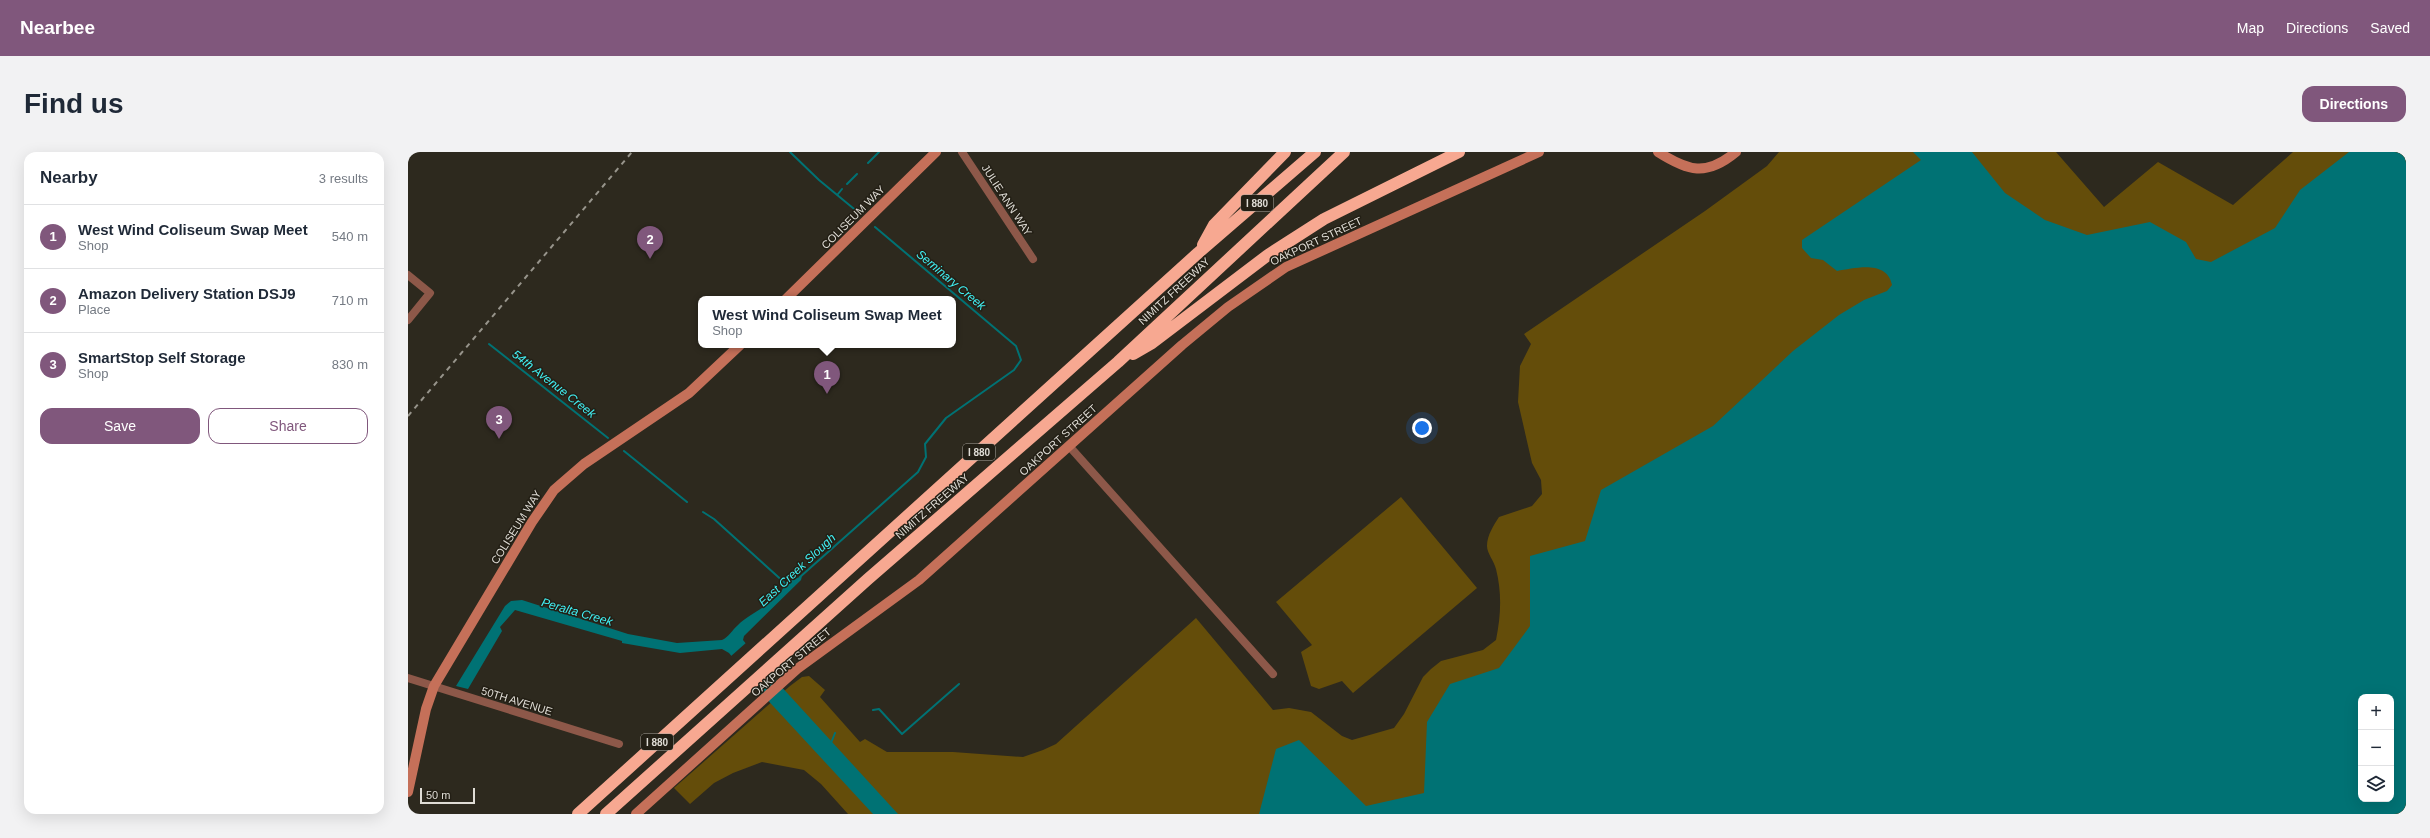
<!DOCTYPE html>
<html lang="en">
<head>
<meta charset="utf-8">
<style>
  body { margin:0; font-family:Helvetica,sans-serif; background:#f2f2f3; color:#1f2937 }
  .controls { position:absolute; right:12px; bottom:12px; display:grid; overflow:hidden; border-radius:8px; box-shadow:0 4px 16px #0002 }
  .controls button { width:36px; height:36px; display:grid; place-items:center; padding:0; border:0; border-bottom:1px solid #e0e1e3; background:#fff; color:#1f2937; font:20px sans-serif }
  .scale { position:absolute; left:12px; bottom:10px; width:55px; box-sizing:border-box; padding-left:4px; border:2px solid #dfdcd5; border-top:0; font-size:11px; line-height:14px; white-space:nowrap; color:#dfdcd5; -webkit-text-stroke:3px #231f15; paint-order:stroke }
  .you { position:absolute; left:1014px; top:276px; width:14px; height:14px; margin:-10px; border:3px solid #fff; border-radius:50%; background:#1a73e8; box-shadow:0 0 0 6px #1a73e833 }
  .badge { display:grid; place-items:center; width:26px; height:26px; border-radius:50%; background:#80577c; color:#fff; font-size:13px; font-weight:700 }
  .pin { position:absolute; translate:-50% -33px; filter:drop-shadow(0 1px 2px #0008) }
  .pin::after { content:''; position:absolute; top:21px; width:14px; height:12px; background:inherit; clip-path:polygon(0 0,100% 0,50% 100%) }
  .popup { position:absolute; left:290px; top:144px; width:258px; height:52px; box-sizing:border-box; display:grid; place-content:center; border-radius:8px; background:#fff; filter:drop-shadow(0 1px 3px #0005); font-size:13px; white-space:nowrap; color:#747a83 }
  .popup b { font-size:15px; color:#1f2937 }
  .popup::after { content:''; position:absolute; left:50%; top:100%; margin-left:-8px; border:8px solid transparent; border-top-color:#fff }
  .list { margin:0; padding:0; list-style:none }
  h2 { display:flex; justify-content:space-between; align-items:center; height:52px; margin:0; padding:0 16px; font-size:17px }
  h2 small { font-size:13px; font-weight:400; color:#747a83 }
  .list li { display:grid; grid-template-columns:26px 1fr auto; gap:12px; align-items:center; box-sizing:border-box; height:64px; padding:0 16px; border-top:1px solid #e0e1e3 }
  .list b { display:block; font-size:15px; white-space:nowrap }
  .list p { margin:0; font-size:13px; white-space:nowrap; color:#747a83 }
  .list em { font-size:13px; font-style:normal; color:#747a83 }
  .actions { display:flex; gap:8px; padding:12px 16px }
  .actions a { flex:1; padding:9px 0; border:1px solid #80577c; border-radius:12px; text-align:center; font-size:14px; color:#80577c }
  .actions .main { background:#80577c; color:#fff }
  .icon { flex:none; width:22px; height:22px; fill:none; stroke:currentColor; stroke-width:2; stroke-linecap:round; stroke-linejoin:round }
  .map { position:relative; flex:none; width:1998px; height:662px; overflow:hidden; border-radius:12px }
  header { display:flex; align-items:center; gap:24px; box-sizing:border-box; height:56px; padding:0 20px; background:#80577c; color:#fff }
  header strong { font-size:19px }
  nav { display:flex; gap:22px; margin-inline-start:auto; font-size:14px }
  .intro { display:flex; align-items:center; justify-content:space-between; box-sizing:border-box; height:96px; padding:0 24px }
  h1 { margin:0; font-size:28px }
  .button { padding:10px 18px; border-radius:12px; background:#80577c; color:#fff; font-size:14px; font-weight:700 }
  main { display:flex; gap:24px; padding:0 24px }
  aside { flex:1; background:#fff; border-radius:12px; box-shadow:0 4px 16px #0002 }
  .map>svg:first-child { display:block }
</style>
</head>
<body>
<header>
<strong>Nearbee</strong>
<nav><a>Map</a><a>Directions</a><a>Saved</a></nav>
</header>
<div class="intro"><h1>Find us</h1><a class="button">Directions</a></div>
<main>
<aside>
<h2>Nearby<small>3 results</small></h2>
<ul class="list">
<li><span class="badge">1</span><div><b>West Wind Coliseum Swap Meet</b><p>Shop</p></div><em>540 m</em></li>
<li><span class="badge">2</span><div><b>Amazon Delivery Station DSJ9</b><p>Place</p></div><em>710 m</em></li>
<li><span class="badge">3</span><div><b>SmartStop Self Storage</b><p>Shop</p></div><em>830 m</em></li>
</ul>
<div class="actions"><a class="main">Save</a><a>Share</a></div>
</aside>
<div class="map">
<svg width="1998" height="662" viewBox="0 0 1998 662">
  <rect width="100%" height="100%" fill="#2d291e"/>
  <path fill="#644d0a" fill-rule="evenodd" d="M1371 0H1648L1696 55 1750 10 1825 53 1885 0H1998V662H440L413 632 396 618 354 610 325 621 306 631 282 652 266 636 382 534 394 525 401 524 417 538 412 545 452 590 457 587 479 600H545L615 605 635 598 648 592 788 466 865 558 881 556 903 560 934 584 944 588 986 576 996 562 1015 525 1023 517 1033 509 1075 498 1088 488C1093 463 1094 441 1088 417 1086 409 1079 401 1079 394 1079 383 1086 373 1091 365L1124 354 1134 342 1133 328 1124 311 1110 250 1112 214 1123 192 1116 182 1297 59 1359 14ZM1953 545H1983V647H1953Z
    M993 345 1069 436 945 541 934 529 911 537 903 534 893 500 904 493 868 450Z"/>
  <path fill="#007274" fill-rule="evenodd" d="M1505 0H1564L1597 41 1637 68 1679 83 1742 70 1778 90 1788 107 1803 110 1867 76 1892 38 1941 0H1998V662H851L868 597 891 588 958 654 1016 641 1019 570 1042 532 1091 516 1122 474V404L1177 389 1193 338 1305 274 1385 199 1431 163 1456 148 1479 139 1484 133C1479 108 1448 116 1429 119L1415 108 1403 106 1394 96V88L1513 8ZM1953 545H1983V647H1953Z
    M394 424 393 428 336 484 335 488 370 531 490 662H465L354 542 321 501 314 497 272 501 214 491V489L107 458 92 475 94 479 60 537 48 534 97 454 103 449 114 448 220 482 269 491 314 488C321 485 324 478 330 473 343 460 373 450 377 431Z"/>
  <path fill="#2d291e" d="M339 490 368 526 351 541 322 505Z"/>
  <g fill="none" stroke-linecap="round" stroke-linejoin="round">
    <path stroke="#007274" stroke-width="2" d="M382 0 411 28 451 61
      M460 11 471 0
      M439 32 449 22
      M430 42 434 37
      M81 192 200 286
      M216 299 279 350
      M295 360 306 367 378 432
      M392 425 510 320 518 305 517 292 538 266 606 218 613 208 608 194 467 75
      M465 558 471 557 494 582 551 532
      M423 591 427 581"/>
    <path stroke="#8d5849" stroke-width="8" d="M554 0 625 107
      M0 123 22 141 0 168
      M661 294 865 522
      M0 526 211 592"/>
    <path stroke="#c57059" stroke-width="10" d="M1250 0C1280 19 1298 25 1328 0
      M378 147 528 0
      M0 640 18 557 26 534 124 370 146 338 176 312 281 241 332 193
      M228 662 389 517 511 428 774 193 820 155 878 115 1131 0"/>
    <path stroke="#f7a891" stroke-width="12" d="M795 93 806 73 877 0
      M725 202 744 191 860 103 916 67 1051 0
      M170 662 790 101 907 0
      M198 662 460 427 710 210 936 0"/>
    <path stroke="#97948b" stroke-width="2" stroke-dasharray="5 5" stroke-linecap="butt" d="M0 264 224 0"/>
  </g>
  <g text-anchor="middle" stroke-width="3" stroke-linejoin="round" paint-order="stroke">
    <g fill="#231f15" stroke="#a7a39b" stroke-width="1">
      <rect x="833" y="43" width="32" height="16" rx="3"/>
      <rect x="555" y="292" width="32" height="16" rx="3"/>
      <rect x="233" y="582" width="32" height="16" rx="3"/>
    </g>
    <g font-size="10" font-weight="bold" fill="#dfdcd5">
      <text x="849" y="55">I 880</text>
      <text x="571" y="304">I 880</text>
      <text x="249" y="594">I 880</text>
    </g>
    <g font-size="11" fill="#dfdcd5" stroke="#231f15">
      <text transform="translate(599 48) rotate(57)" y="4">JULIE ANN WAY</text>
      <text transform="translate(445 65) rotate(-45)" y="4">COLISEUM WAY</text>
      <text transform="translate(908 89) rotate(-25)" y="4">OAKPORT STREET</text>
      <text transform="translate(766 139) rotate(-43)" y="4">NIMITZ FREEWAY</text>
      <text transform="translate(650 288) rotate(-42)" y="4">OAKPORT STREET</text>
      <text transform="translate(524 354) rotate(-41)" y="4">NIMITZ FREEWAY</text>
      <text transform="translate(108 375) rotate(-58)" y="4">COLISEUM WAY</text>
      <text transform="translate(383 510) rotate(-40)" y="4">OAKPORT STREET</text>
      <text transform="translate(109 549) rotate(17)" y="4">50TH AVENUE</text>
    </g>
    <g font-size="12" font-style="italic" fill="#41f1f5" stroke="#231f15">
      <text transform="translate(543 128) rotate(40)" y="4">Seminary Creek</text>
      <text transform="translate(146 232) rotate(38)" y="4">54th Avenue Creek</text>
      <text transform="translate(389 418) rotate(-43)" y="4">East Creek Slough</text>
      <text transform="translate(169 460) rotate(16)" y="4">Peralta Creek</text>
    </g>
  </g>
</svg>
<div class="controls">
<button>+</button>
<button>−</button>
<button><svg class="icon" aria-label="layers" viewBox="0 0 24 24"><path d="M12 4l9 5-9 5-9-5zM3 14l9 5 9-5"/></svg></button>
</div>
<div class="scale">50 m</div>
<div class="you"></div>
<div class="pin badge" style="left:419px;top:242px">1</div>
<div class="popup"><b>West Wind Coliseum Swap Meet</b>Shop</div>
<div class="pin badge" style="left:242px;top:107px">2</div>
<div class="pin badge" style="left:91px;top:287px">3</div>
</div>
</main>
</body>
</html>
